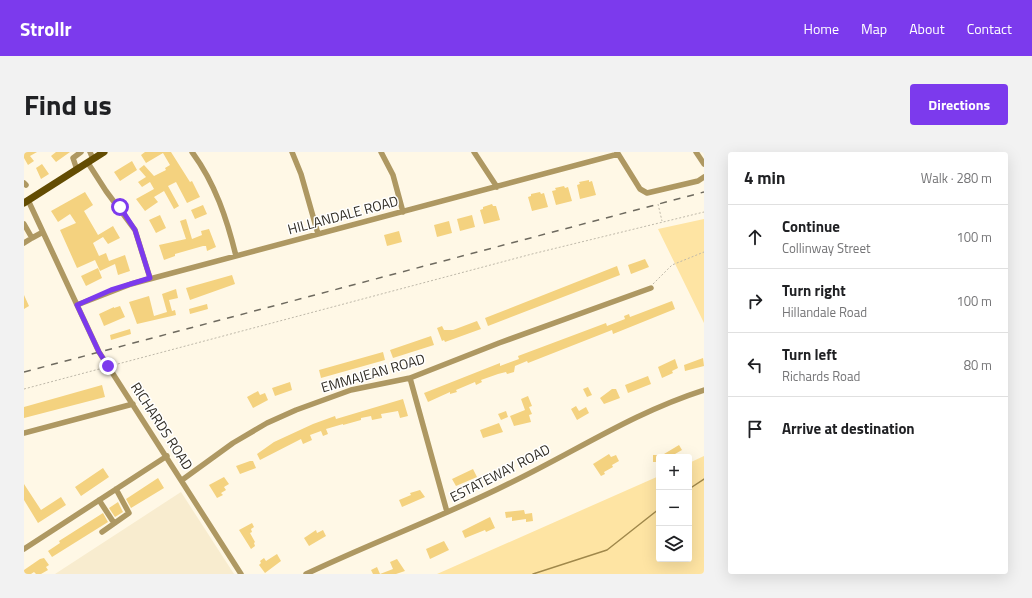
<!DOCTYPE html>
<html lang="en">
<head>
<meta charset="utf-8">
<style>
  body { margin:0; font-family:"Titillium Web",sans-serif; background:#f2f2f2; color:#202124 }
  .controls { position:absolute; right:12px; bottom:12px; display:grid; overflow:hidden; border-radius:4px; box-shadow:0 4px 16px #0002 }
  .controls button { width:36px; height:36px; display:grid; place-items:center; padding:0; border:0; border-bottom:1px solid #e0e0e0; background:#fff; color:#202124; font:20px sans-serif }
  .stop { position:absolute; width:12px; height:12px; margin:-9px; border:3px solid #7c3aed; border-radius:50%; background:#fff }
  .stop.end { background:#7c3aed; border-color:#fff; box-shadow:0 1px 4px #0008 }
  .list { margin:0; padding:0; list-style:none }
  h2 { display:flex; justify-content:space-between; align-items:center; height:52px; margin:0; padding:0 16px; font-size:17px }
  h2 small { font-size:13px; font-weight:400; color:#757577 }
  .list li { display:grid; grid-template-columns:26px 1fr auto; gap:12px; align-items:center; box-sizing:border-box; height:64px; padding:0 16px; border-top:1px solid #e0e0e0 }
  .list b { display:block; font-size:15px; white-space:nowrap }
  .list p { margin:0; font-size:13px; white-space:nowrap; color:#757577 }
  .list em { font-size:13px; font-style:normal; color:#757577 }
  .icon { flex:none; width:22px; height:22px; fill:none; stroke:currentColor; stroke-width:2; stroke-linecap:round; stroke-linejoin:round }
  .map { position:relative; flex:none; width:680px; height:422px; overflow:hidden; border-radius:4px }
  header { display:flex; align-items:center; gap:24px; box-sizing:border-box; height:56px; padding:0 20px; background:#7c3aed; color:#fff }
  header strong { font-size:19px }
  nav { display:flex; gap:22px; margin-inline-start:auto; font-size:14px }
  .intro { display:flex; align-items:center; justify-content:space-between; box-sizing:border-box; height:96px; padding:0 24px }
  h1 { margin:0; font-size:28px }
  .button { padding:10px 18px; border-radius:4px; background:#7c3aed; color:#fff; font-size:14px; font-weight:700 }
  main { display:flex; gap:24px; padding:0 24px }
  aside { flex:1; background:#fff; border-radius:4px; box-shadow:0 4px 16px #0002 }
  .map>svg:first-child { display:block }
</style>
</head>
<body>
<header>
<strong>Strollr</strong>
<nav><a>Home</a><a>Map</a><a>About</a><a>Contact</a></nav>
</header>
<div class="intro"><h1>Find us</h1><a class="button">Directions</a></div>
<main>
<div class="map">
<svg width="680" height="422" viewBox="0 0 680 422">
  <rect width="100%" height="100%" fill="#fff8e6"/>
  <path fill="#f8eccf" d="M157 340 210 422H31Z"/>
  <path fill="#fee4a3" d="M680 67V171L634 77Z
    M680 304V422H413L635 324V407H665V311Z"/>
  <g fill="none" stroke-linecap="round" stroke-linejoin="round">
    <path stroke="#a0884b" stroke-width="1.5" d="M665 337 680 327
      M509 422 583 398 635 357"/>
  </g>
  <path fill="#f4d27f" d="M0 0H13L6 4 10 9 4 13 0 6Z
    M32 0H46L32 10 27 4Z
    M121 0H147L166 30 168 29 176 45 163 51 152 30 144 34 155 54 150 57 140 39 130 45 134 50 121 59 112 47 130 37 126 30 118 35 114 30 122 25 115 17 120 13 130 24 142 18 141 16 146 13 139 1 122 11 117 3Z
    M108 9 113 18 96 29 90 20Z
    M18 12 25 22 17 27 12 16Z
    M565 28V30L568 29 572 43 556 47 553 33 556 32 555 30Z
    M540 34 541 36 544 35 548 49 532 53 528 39 532 38 531 36Z
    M61 40 69 53 60 59 74 83 89 74 96 86 84 92 79 85 69 91 75 104 82 101 85 109 101 103 106 119 94 123 91 112 76 119 71 108 53 116 36 78 52 71 46 62 34 70 27 59Z
    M516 40 517 42 520 41 524 55 508 59 504 45 507 44V42Z
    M468 52 469 54H472L476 68 460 72 456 58 459 57V55Z
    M179 53 183 62 171 67 167 58Z
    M136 63 142 76 132 81 125 68Z
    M448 63 451 75 436 79 433 67Z
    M162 67 168 87 178 83 177 79 185 77 192 95 183 99 182 94H179L151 102V104L140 108 135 93 162 87 156 69Z
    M425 69 428 81 413 85 410 73Z
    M375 79 378 90 363 94 360 83Z
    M621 107 625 115 607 122 604 113Z
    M593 114 596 123 464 174 461 166Z
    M74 116 78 126 62 134 57 124Z
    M208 123 211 132 166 148 162 136Z
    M152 137 154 146 145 148 148 159 151 158 152 163 113 172 105 150 125 144 130 164 143 160 138 142Z
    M0 143 5 154 0 157Z
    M648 149 651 157 589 182 588 178 504 211 503 209 491 214 490 220 483 222 482 220 474 222 457 228 458 230 452 233 451 230 432 238 433 240 426 242V240L404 250 400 241 476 211V214L495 207 494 204 582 171 583 174 601 167 600 164 605 162 606 165Z
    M183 152 184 157 166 162 165 157Z
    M96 154 101 165 80 174 75 162 90 155V156Z
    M453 169 457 177 421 190 420 188 418 189 413 176 418 174 420 178H429Z
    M106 177 107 182 87 188 86 183Z
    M407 184 410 193 369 206 366 198Z
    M359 200 361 208 297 226 295 218Z
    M679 206 680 214 661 219 660 213Z
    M651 207 654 216 648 219 649 221 638 226 634 215Z
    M624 224 627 232 604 241 601 233Z
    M266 230 268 238 251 244 248 236Z
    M78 233 81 245 0 266V255Z
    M564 235 568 243 563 245 559 237Z
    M588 237H592L596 246 580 252 576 246Z
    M234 239 236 243 241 241 244 248 229 256 223 245Z
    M504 244 508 254 505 255 508 262 505 263 507 270 490 274 486 264 501 258 497 247Z
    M379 247 384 264 376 266 374 259 357 262 358 266 348 268 347 264 337 266V268L319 273V272L302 277 304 282 299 284 297 279 286 283 288 288 279 292 277 287 236 308 233 302 250 290 289 272 311 264 312 267Z
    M552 254 555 259 562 255 565 261 553 268 547 257Z
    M482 259 484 265 477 268 474 262Z
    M475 271 479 280 459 286 456 278Z
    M655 293 658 298 651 302 652 305H635V310H629V303H635V305Z
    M585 302 587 305 592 303 595 309 588 313 589 315 580 320 581 322 577 324 569 312Z
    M226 309H229L232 316 216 322 212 314Z
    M79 316 85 325 57 344 51 335Z
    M449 317 453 325 432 334 428 327Z
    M200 325 205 332 200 335 202 338 197 341 199 343 193 346 185 333Z
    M134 326 140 336 107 356 102 347Z
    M0 332 17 358 37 345 42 353 14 371 0 348Z
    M396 338 401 345 378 355 375 348 387 343 386 341Z
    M94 350 99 360 91 365 85 356Z
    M500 358 501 362 508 361 509 369 502 370V367L488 369V365L482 366 481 360Z
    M79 361 84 370 28 405 24 399 36 391 35 389Z
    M466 365 471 376 462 380 461 378 441 386 438 379Z
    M228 371 230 375 227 377 228 380 226 381 231 390 230 391 231 394 227 397 215 378Z
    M292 378 293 381 299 378 302 384 285 394 280 386Z
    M420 389 425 398 406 407 402 397Z
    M253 402 257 409 241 421 235 413 237 411 236 409 240 406 242 409Z
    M20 406 25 413 22 415 24 418 17 422H12L10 420 7 422H0V418L16 407Z
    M373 407 381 419 372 422H356L369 417 366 410Z
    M353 415 356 422H349L347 418Z"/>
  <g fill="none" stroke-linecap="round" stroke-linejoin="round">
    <path stroke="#beb8a9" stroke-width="1" stroke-dasharray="2 2" stroke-linecap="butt" d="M634 52 638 69
      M629 132 648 113 680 100
      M90 213 508 102 680 60
      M0 237 79 216"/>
    <path stroke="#ae9862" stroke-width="5.5" d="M66 0 69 7
      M168 0C191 31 203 67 212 104
      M268 0 277 22 294 82
      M357 0 369 23 379 60
      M450 0 473 35
      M593 0 616 37 623 41 674 29 680 25
      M672 0 680 12
      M64 11 82 39 111 78 126 126
      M53 18 49 6 57 0
      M0 31 2 33
      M4 48 75 200 217 422
      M0 72 8 86 0 91
      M8 86 19 80
      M53 153 107 132 594 2
      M386 226 423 360
      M0 281 109 252
      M158 328 209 291 243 271 272 258 327 238 386 226 475 191 627 136
      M75 348 90 371
      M78 380 105 361 92 337
      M0 397 143 304
      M282 422C349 390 418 365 484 332 551 300 608 261 680 238"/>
    <path stroke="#634c02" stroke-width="7" d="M0 51 80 0"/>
    <path stroke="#6e6a5f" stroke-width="1.5" stroke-dasharray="7 7" stroke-linecap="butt" d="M0 220 680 40"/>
  </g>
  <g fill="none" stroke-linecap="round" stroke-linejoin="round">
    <path stroke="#7c3aed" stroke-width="5" d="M84 214 75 200 53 153 87 138 126 126 111 78 96 55"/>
  </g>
  <g text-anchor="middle" stroke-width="3" stroke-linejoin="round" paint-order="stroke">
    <g font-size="14" fill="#322e26" stroke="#fff">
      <text transform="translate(319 63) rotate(-15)" y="5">HILLANDALE ROAD</text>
      <text transform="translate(349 221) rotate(-16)" y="5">EMMAJEAN ROAD</text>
      <text transform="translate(138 274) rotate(57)" y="5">RICHARDS ROAD</text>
      <text transform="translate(476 321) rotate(-27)" y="5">ESTATEWAY ROAD</text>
    </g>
  </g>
</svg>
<div class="controls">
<button>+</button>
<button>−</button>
<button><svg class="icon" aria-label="layers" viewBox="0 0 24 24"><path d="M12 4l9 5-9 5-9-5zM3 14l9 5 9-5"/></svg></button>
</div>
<div class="stop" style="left:96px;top:55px"></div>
<div class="stop end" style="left:84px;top:214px"></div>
</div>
<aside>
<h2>4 min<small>Walk · 280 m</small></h2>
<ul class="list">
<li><svg class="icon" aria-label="ahead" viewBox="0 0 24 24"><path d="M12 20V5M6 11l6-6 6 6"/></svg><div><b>Continue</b><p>Collinway Street</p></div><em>100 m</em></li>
<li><svg class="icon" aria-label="right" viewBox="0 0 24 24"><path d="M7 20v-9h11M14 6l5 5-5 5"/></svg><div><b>Turn right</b><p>Hillandale Road</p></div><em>100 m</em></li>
<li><svg class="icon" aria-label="left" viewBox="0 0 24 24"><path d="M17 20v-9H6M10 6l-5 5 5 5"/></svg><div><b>Turn left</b><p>Richards Road</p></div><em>80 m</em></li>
<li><svg class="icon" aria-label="arrive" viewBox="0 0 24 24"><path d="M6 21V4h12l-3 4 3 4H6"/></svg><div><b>Arrive at destination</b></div></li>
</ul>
</aside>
</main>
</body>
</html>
